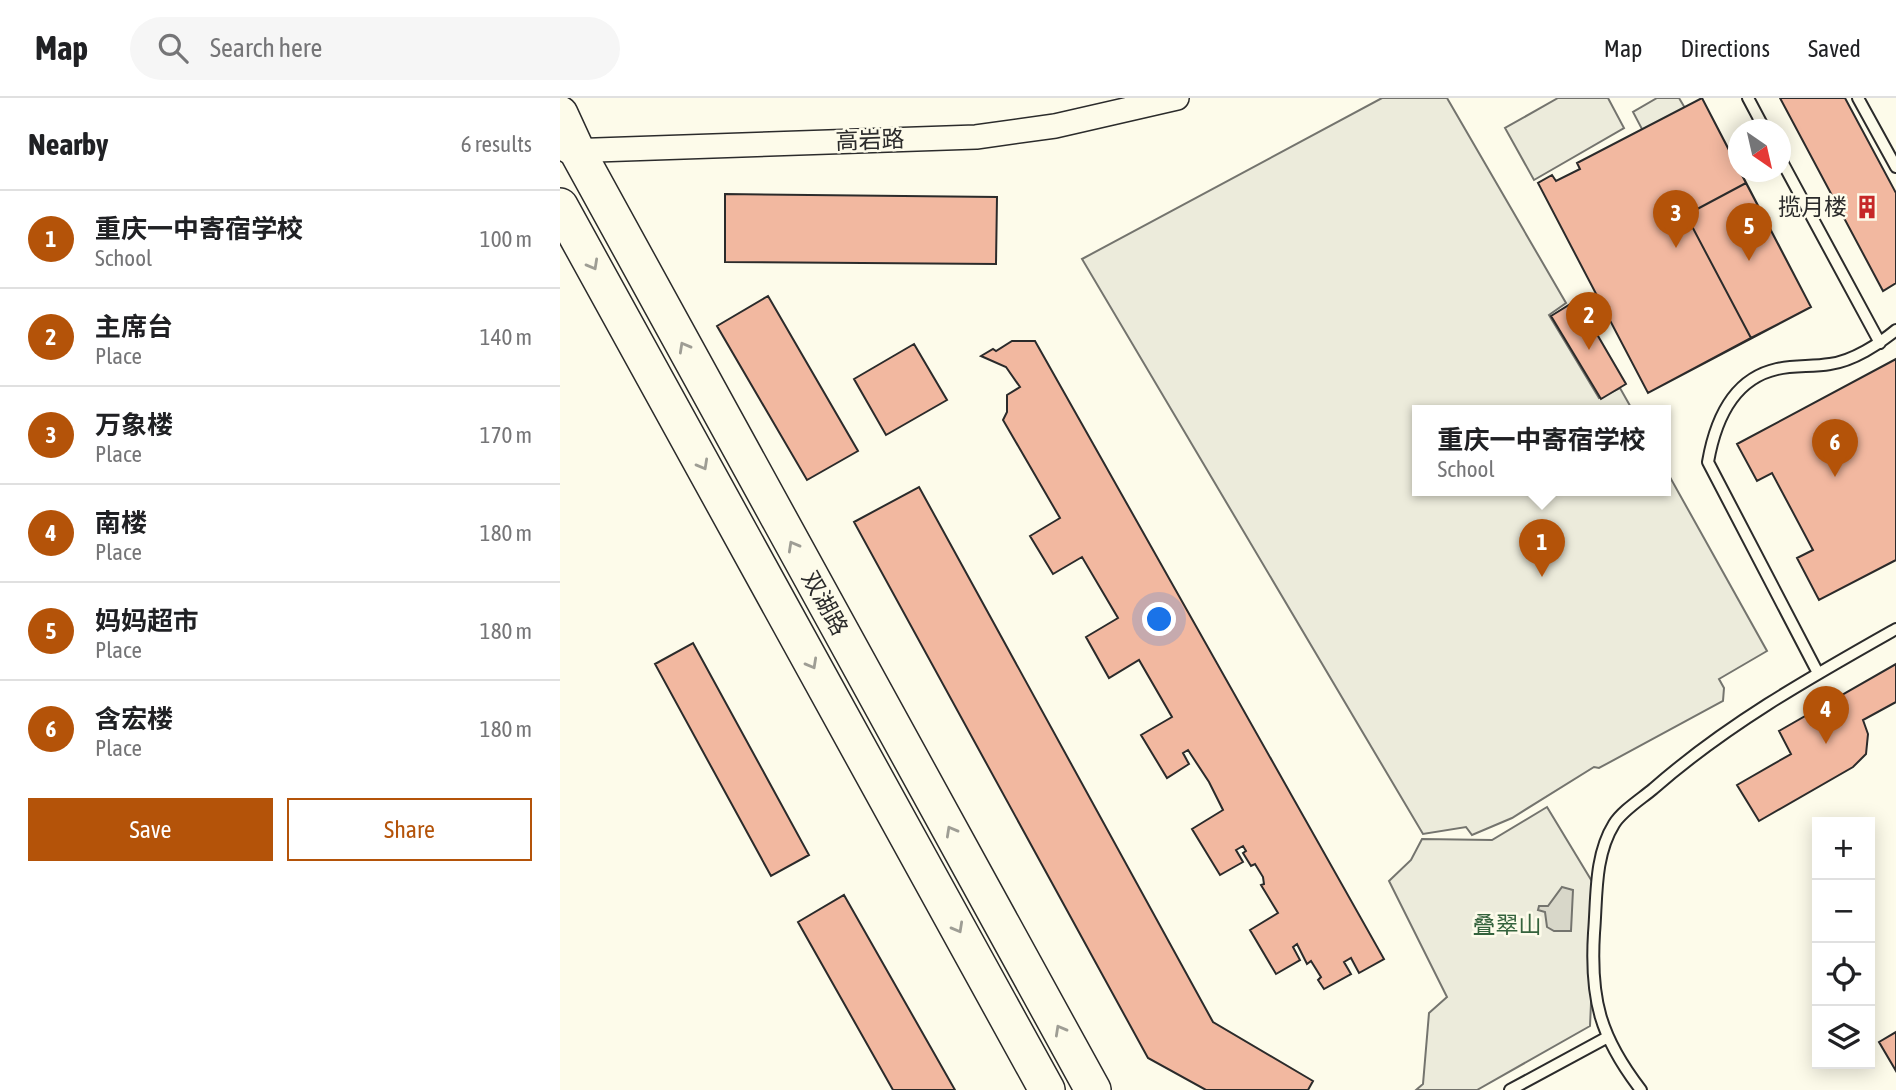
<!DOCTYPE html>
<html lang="en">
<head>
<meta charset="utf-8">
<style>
  body { margin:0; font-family:"Asap Condensed","Noto Sans SC",sans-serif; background:#f6f6f6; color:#202124 }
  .controls { position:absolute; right:21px; bottom:21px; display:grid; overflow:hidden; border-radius:0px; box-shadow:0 4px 18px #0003 }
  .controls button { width:63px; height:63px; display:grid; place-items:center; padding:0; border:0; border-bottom:2px solid #e0e0e0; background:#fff; color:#202124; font:35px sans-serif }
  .compass { position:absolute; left:1168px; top:21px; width:63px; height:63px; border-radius:50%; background:#fff; box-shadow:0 4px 18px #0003; rotate:146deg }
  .you { position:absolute; left:600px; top:522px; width:24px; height:24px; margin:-18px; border:5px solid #fff; border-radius:50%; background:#1a73e8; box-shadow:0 0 0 10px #1a73e833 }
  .badge { display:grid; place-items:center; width:46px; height:46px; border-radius:50%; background:#b45309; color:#fff; font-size:23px; font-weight:700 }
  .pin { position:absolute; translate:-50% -58px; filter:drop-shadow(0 2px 4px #0008) }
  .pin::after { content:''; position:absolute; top:37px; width:24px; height:21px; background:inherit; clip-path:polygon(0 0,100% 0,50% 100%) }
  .popup { position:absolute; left:852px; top:307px; width:259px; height:91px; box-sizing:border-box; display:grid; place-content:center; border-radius:0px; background:#fff; filter:drop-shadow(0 2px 5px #0005); font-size:23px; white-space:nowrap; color:#757577 }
  .popup b { font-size:26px; color:#202124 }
  .popup::after { content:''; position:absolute; left:50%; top:100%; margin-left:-14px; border:14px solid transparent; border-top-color:#fff }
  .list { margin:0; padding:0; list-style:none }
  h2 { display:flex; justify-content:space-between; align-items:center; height:91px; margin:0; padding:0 28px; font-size:30px }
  h2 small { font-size:23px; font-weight:400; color:#757577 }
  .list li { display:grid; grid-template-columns:46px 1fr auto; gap:21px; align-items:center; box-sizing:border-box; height:98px; padding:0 28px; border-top:2px solid #e0e0e0 }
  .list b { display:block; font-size:26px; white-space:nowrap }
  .list p { margin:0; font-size:23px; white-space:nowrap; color:#757577 }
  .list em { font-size:23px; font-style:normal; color:#757577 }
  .actions { display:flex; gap:14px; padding:21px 28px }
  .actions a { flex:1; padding:16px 0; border:2px solid #b45309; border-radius:0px; text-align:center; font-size:24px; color:#b45309 }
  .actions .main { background:#b45309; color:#fff }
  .icon { flex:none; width:38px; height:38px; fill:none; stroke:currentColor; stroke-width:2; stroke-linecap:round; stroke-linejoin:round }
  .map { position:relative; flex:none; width:1336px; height:992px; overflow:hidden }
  header { display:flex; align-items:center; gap:42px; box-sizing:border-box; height:98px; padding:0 35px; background:#fff; border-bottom:2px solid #e0e0e0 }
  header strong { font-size:33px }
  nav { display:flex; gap:38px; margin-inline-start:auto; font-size:24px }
  .search { width:490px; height:63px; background:#f6f6f6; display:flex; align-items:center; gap:18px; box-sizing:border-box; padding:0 24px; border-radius:38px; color:#757577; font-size:26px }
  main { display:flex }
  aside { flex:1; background:#fff }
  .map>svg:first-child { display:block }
</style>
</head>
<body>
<header>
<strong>Map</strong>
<div class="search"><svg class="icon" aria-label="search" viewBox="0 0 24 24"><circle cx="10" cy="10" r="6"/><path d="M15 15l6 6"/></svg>Search here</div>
<nav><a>Map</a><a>Directions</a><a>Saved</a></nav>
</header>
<main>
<aside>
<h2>Nearby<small>6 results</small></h2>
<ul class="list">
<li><span class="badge">1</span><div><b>重庆一中寄宿学校</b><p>School</p></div><em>100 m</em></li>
<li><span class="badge">2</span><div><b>主席台</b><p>Place</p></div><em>140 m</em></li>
<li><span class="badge">3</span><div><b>万象楼</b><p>Place</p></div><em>170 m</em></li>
<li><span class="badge">4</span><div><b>南楼</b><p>Place</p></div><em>180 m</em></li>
<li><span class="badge">5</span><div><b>妈妈超市</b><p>Place</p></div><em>180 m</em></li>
<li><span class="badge">6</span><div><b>含宏楼</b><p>Place</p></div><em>180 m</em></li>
</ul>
<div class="actions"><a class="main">Save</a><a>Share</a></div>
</aside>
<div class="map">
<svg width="1336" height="992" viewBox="0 0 1336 992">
  <rect width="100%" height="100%" fill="#fdfbea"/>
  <path fill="#ecebdb" stroke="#74746e" stroke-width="2" d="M822 0H887L1006 205 989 217 1039 300 1060 290 1073 313H858V393H1106V372L1207 553 1159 581 1164 590 1163 603 1039 670 1034 669 952 720 912 737 906 729 863 736 522 161Z
    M998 0H1048L1064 30 974 82 945 30Z
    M1097 0H1119L1125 10 1083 33 1073 14Z
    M987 709 1036 790 1030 928 917 992H856L863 986 869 915 887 899 829 783 851 762 862 741 932 742Z"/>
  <path fill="#d8d7c9" stroke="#74746e" stroke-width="2" d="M1002 789 1013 792 1011 833H994L987 829 985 814 978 812 979 808H988Z"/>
  <path fill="#f2b8a0" stroke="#2b2b2b" stroke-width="2" d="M1142 0 1251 209 1088 295 978 85 992 77 996 83 1020 71 1017 65Z
    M1142 0 1186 85 1126 117 1191 240 1088 295 978 85 992 77 996 83 1020 71 1017 65Z
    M1220 0H1285L1336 95V185L1323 193Z
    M1186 85 1251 209 1191 240 1126 117Z
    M165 96 437 99 436 166 165 164Z
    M208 198 298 353 247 382 157 228Z
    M1017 202 1066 286 1041 301 991 218Z
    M452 243H475L824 861 799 875 791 860 784 864 791 876 764 891 758 882 761 879 751 863 747 866 737 846 733 849 740 862 716 876 690 832 718 815 701 787 704 786 703 779 695 766 691 768 683 755 686 753 683 748 676 752 683 764 660 777 632 731 663 712 649 684 628 652 623 655 629 666 607 680 581 637 612 619 579 562 549 580 526 539 558 520 522 459 493 476 470 438 500 420 443 322 447 314V297L460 289 446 269 421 258 433 251 436 253Z
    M354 246 387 302 326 337 294 281Z
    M1336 261V462L1259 502 1237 460 1253 452 1212 375 1197 383 1177 346Z
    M359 389 653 924 753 983 748 992H646L588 960 294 424Z
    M133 545 249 757 211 778 95 566Z
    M1336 566V604L1303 622 1308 636 1306 656 1293 669 1199 723 1177 687 1231 656 1219 633Z
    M284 797 395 992H333L238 824Z
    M1336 934V973L1319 944Z"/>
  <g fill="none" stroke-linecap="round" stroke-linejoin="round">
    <g stroke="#2b2b2b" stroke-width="14">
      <path id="lane" d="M1188 0 1205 32
        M1298 0 1336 69
        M1220 60 1320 245
        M1258 575 1148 364C1155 324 1172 281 1217 271 1234 267 1252 269 1270 266 1293 263 1319 246 1336 232
        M950 992 1046 940
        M1081 992C1040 939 1030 901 1034 835 1037 800 1034 758 1054 726 1062 713 1081 701 1093 691 1167 626 1251 579 1336 531"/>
    </g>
    <g stroke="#2b2b2b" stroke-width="26">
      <path id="street" d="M7 53 416 39 495 28 617 0"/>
    </g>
    <g stroke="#2b2b2b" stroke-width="38">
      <path id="primary" d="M0 16 17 53 533 992
        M0 108 487 992"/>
    </g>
    <use href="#lane" stroke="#fdfbea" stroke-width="10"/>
    <use href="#street" stroke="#fdfbea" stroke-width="23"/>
    <use href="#primary" stroke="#fdfbea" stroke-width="35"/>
  </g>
  <defs><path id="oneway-chevron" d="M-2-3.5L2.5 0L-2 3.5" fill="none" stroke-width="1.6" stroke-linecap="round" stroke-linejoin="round" transform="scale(1.75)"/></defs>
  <g stroke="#9e9d94">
    <use href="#oneway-chevron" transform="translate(33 167) rotate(61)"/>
    <use href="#oneway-chevron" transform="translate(124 249) rotate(-119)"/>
    <use href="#oneway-chevron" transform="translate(143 367) rotate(61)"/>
    <use href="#oneway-chevron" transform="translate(233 448) rotate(-119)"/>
    <use href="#oneway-chevron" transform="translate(252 566) rotate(61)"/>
    <use href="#oneway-chevron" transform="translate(391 733) rotate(-119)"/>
    <use href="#oneway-chevron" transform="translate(398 830) rotate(61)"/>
    <use href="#oneway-chevron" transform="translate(500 932) rotate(-119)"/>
  </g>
  <defs>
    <g id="building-bare" transform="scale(1.89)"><path d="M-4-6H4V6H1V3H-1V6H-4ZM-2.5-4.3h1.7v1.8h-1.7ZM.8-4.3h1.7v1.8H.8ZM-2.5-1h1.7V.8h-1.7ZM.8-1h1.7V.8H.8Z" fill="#c62828" stroke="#fdfbea" stroke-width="2.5" paint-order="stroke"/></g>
  </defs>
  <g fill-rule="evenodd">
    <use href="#building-bare" x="1307" y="109"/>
  </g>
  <g text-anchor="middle" stroke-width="5" stroke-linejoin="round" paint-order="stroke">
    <g font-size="23" fill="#2b2b2b" stroke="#fdfbea">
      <text transform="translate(310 42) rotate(-2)" y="8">高岩路</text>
      <text transform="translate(265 505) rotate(61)" y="8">双湖路</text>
    </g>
    <g font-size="23" fill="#2b2b2b" stroke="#fdfbea" text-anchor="end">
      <text x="1287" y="117">揽月楼</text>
    </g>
    <g font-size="23" fill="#34623c" stroke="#fdfbea">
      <text x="947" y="835">叠翠山</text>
    </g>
  </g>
</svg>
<div class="controls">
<button>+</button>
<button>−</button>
<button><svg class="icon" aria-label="locate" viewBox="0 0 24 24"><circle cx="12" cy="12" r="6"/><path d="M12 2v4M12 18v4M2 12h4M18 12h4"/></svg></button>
<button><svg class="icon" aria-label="layers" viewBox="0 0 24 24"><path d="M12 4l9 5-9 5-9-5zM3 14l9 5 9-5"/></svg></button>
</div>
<svg class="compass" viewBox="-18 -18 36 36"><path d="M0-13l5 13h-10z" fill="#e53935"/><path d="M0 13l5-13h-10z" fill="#757577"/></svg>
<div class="you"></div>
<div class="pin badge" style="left:982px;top:479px">1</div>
<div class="popup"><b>重庆一中寄宿学校</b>School</div>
<div class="pin badge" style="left:1029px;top:252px">2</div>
<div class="pin badge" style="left:1116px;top:150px">3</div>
<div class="pin badge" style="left:1266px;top:646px">4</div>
<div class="pin badge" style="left:1189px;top:163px">5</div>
<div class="pin badge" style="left:1275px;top:379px">6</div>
</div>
</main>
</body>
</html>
